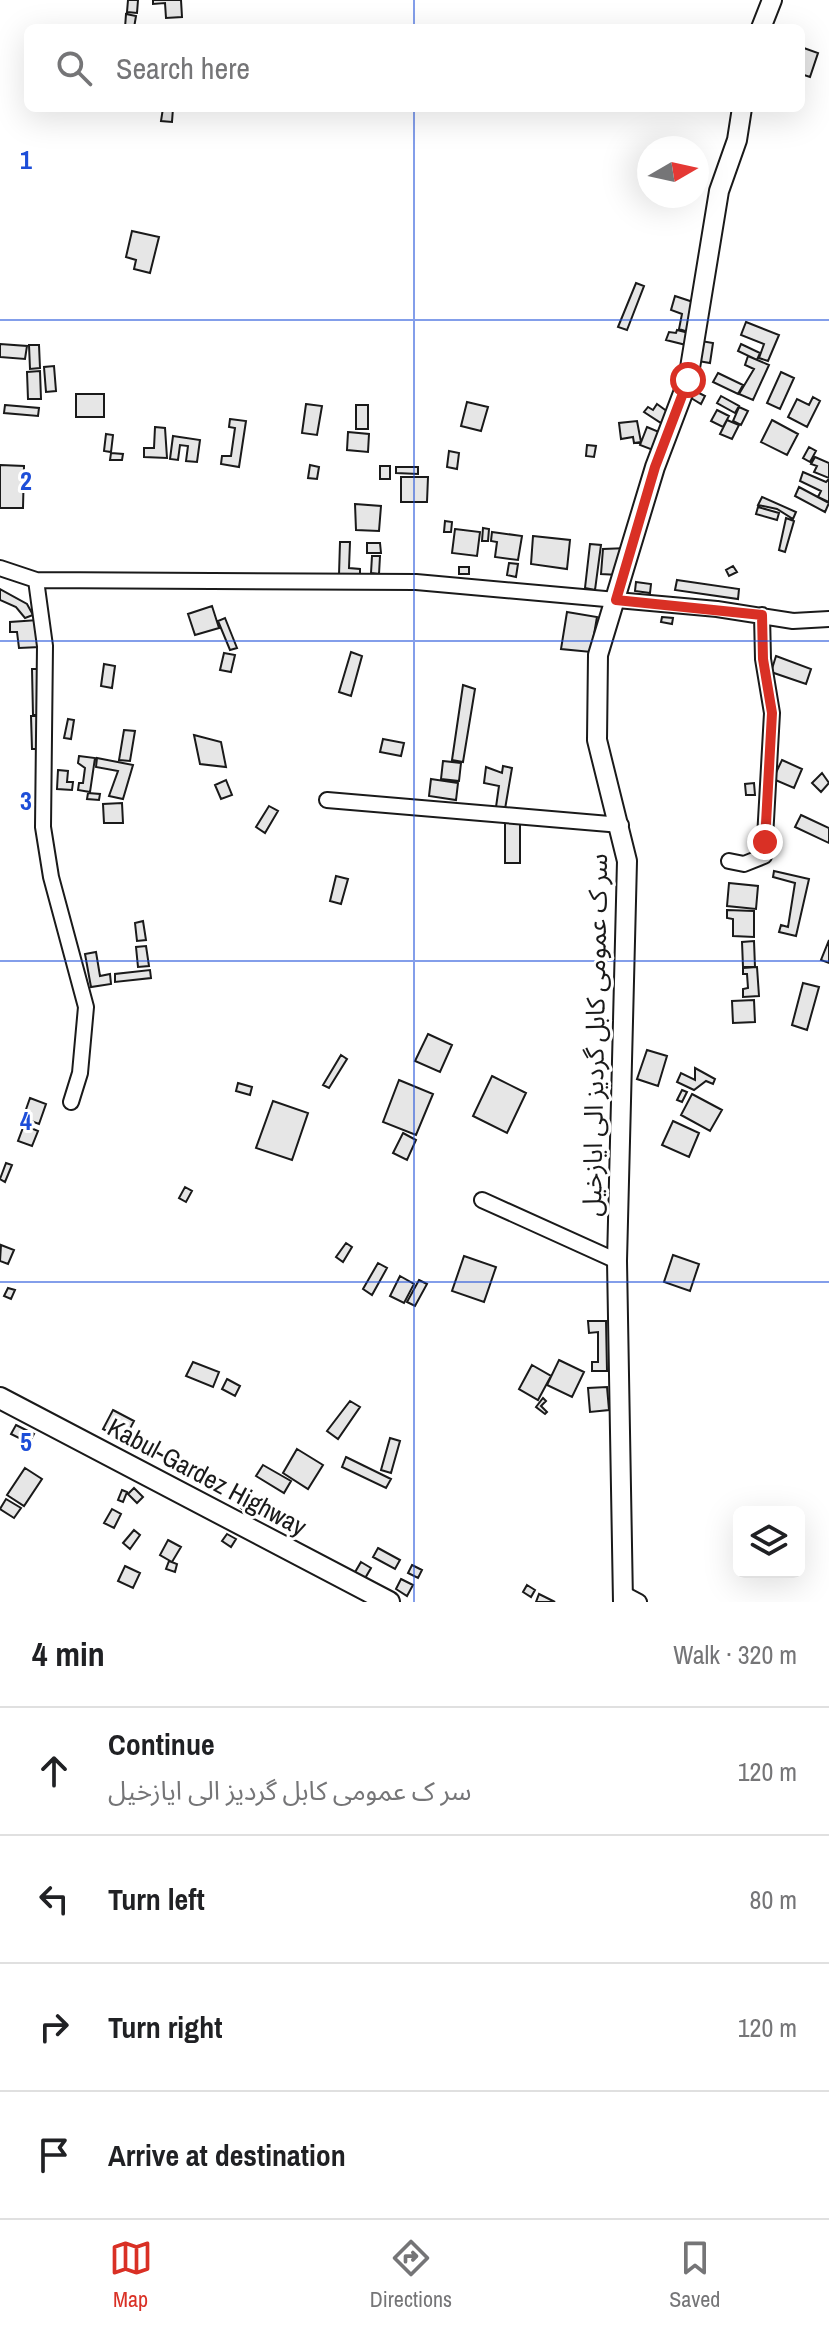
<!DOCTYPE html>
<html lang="en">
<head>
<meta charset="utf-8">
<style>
  body { margin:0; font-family:"Archivo Narrow","Noto Sans Arabic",sans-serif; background:#f6f6f6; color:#202124 }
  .controls { position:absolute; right:24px; bottom:24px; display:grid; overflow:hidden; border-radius:12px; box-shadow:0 8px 32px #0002 }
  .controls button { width:72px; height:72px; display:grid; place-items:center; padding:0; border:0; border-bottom:2px solid #e0e0e0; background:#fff; color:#202124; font:40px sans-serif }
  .compass { position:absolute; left:637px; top:136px; width:72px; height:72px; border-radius:50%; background:#fff; box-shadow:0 8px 32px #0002; rotate:81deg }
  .stop { position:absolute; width:24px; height:24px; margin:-18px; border:6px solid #d93025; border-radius:50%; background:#fff }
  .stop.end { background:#d93025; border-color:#fff; box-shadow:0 2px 8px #0008 }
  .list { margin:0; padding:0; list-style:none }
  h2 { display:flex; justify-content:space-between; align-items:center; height:104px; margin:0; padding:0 32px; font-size:34px }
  h2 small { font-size:26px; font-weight:400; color:#757577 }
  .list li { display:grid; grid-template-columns:52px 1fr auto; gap:24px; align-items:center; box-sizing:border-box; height:128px; padding:0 32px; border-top:2px solid #e0e0e0 }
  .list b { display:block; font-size:30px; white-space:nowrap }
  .list p { margin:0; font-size:26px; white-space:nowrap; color:#757577 }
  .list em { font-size:26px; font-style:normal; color:#757577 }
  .icon { flex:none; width:44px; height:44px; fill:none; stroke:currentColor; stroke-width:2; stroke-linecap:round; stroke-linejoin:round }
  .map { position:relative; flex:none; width:829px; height:1602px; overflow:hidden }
  .search { position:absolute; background:#fff; box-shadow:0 8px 32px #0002; left:24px; right:24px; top:24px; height:88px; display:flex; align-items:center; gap:20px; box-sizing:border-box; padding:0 28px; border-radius:12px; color:#757577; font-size:30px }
  .sheet { height:616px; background:#fff }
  nav { display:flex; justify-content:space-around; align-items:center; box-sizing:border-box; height:112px; border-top:2px solid #e0e0e0; background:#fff; font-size:22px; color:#757577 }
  nav a { display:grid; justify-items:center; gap:4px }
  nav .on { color:#d93025 }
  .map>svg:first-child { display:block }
</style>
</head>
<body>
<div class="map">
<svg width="829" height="1602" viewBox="0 0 829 1602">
  <rect width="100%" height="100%" fill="#fff"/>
  <path fill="#e6e6e6" stroke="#1a1a1a" stroke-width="2" d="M128 0H138L137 13 127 12Z
    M153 0H181L182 17 166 18 165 3 153 4Z
    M126 14 136 16 134 28H125Z
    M801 47 818 53 810 77 801 74Z
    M163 108H173L172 122 161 121Z
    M132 231 159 237 150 273 134 269 136 260 126 257Z
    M636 283 644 286 627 330 618 327Z
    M675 296 696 303 688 332 679 329 682 314 671 310Z
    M746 322 779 335 768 361 759 358 764 344 741 335Z
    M677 330 689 333 686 345 666 340 669 332 676 333Z
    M701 341 713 343 710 363 698 361Z
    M0 344 27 346 25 359 0 357Z
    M741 344 760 353 757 360 738 351Z
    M29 345H39L40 368 30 369Z
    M748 356 769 365 753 400 739 394 754 369 745 365Z
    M54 366 56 391 46 392 44 367Z
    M40 371 41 399H28L27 372Z
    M781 372 794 378 780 409 767 403Z
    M718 373 743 385 738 394 713 382Z
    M695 391 705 396 701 404 691 398Z
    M76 394H104V417H76Z
    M721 396 739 406 735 413 717 403Z
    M813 397 820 401 807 427 788 417 797 399 809 405Z
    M467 402 488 407 481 431 461 426Z
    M306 404 322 406 317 435 302 433Z
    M657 404 668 412 661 423 644 412 648 407 653 410Z
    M5 405 39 408 38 416 4 413Z
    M356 405H368V429H356Z
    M739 407 748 411 741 425 733 421Z
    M717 410 729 416 723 427 711 421Z
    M230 419 246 421 239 467 221 464 222 456H231L235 428 229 427Z
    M727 420 739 425 732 439 720 434Z
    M772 420 798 434 787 455 761 442Z
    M637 421 641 442 634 443 633 437 621 439 619 423Z
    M155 427 165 428 167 458 144 457V448H154Z
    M647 427 659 432 653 450 640 445Z
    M348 432 369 434 368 452 347 450Z
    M106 434 113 435 111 452 104 451Z
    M173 436 200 440 197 462 186 461 188 446 180 445 178 460 170 459Z
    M587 445 596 446 594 457 586 456Z
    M809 447 816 451 810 462 803 458Z
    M449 451 459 453 457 469 447 467Z
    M111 453 123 454 122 460H110Z
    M815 457 829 463V478L814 472 817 466 811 464Z
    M0 465 24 466 23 508H0Z
    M310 465 319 467 317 479 308 478Z
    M380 466H390V479H380Z
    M396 467H418V474L396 473Z
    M803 472 826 482 829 479V502L818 497 821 491 800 481Z
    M401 477H428L427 502H401Z
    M799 487 829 503 825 512 795 496Z
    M762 497 796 512 793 519 777 509 758 505Z
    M355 504 381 506 379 531 356 530Z
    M758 507 779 513 777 520 756 514Z
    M786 518 794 521 785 552 779 550Z
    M445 521 452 522 451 532H444Z
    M483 528 489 529 488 541H482Z
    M455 529 480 532 477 556 452 553Z
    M492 532 522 536 518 560 495 557 497 542 491 541Z
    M533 536 570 540 567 569 531 564Z
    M340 542H350L349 568 360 569V576L339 575Z
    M367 543H380L381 553H367Z
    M590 544 601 545 595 590 585 588Z
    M628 548 619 575 601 574 603 549Z
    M372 556H380L379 574 371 573Z
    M509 563 518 564 516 577 507 575Z
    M733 566 737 572 729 576 726 570Z
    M459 567H469V574H459Z
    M677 580 739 589 738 599 675 590Z
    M636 582 651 584 650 593 635 591Z
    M0 589 27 604 33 615 25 618 16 607 0 600Z
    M212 606 219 628 195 635 188 614Z
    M567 612 597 617 591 652 561 649Z
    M662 617 673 618 672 624 661 622Z
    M225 618 237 648 230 650 218 621Z
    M38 620 40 647 19 648 17 632H10V622Z
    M351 652 362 656 351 696 339 692Z
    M224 653 235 655 231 672 220 670Z
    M776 656 811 669 806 684 771 672Z
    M104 664 115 666 112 688 101 686Z
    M32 669H42L43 715H33Z
    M463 685 475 689 463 762 452 760Z
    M31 716H42V749H32Z
    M68 719 74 720 71 739 64 738Z
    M124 730 135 731 130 761 119 760Z
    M194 735 221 742 226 767 200 764Z
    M383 739 404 743 401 756 380 752Z
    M79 756 95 758 90 792 78 790 79 783H83L85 768 78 763Z
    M97 758 133 765 123 799 109 796 118 771 96 767Z
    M782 760 802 769 794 788 773 779Z
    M443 761 461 763 459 781 441 779Z
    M503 766 512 768 505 809 496 807 499 786 484 783 486 767 502 773Z
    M58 770 68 771 67 782H73L72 790 57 789Z
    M822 773 829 783 821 792 812 783Z
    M431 779 458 783 456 800 429 796Z
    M226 780 232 795 221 799 215 785Z
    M754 783 755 795H746L745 784Z
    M88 793 100 794 99 800 87 799Z
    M122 803 123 823H104L103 804Z
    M269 806 278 811 265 833 256 827Z
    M801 815 829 828V843L795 827Z
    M505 822H520V863H505Z
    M774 871 809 879 796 936 779 932 781 925 788 927 795 883 773 877Z
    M336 876 348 879 341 904 330 901Z
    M729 883 758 886 756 909 727 906Z
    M727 910 754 911V937L733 936V919L727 918Z
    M143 921 146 940 137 941 135 923Z
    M829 940V963L821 960Z
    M754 941 755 967H743L742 942Z
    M146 946 149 966 138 967 136 947Z
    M96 952 100 976 110 974 111 984 91 987 85 954Z
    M757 967 759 996 743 997V989L748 988 747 974H743V968Z
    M150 970 151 978 115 982V974Z
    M803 983 819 987 807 1030 792 1025Z
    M754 1000 755 1022 733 1023 732 1001Z
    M428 1034 452 1045 440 1072 415 1061Z
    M647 1050 667 1056 658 1086 637 1079Z
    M341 1055 347 1059 329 1088 323 1085Z
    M695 1068 715 1079 713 1084 706 1081 694 1090 677 1082 681 1073 695 1080Z
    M492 1076 526 1093 507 1133 473 1116Z
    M399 1080 433 1094 416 1135 383 1122Z
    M238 1083 252 1087 250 1095 236 1091Z
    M682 1090 687 1092 682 1102 677 1100Z
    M692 1094 722 1110 710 1131 681 1115Z
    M30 1098 46 1104 39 1124 23 1118Z
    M273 1101 308 1113 292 1160 256 1148Z
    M673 1121 699 1133 689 1157 662 1145Z
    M24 1125 38 1131 32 1146 18 1141Z
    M403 1133 416 1140 407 1160 393 1153Z
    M6 1163 12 1165 5 1182 0 1179Z
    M185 1187 192 1191 186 1202 179 1198Z
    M346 1243 352 1247 343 1262 336 1257Z
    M1 1245 14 1250 8 1264 0 1261Z
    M673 1255 699 1264 690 1291 664 1282Z
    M464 1256 496 1267 484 1302 452 1291Z
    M378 1263 387 1268 372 1295 363 1289Z
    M400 1276 414 1284 404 1303 390 1296Z
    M419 1280 427 1284 415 1306 407 1302Z
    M8 1288 15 1290 11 1299 4 1296Z
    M588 1321H606L607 1371H592V1362H598V1332L589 1333Z
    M559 1360 584 1372 572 1397 547 1385Z
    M193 1362 219 1372 213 1387 186 1376Z
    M532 1365 551 1376 538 1400 519 1389Z
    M227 1379 240 1386 235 1396 222 1389Z
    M607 1387 609 1410 590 1412 588 1388Z
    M543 1398 546 1401 541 1406 547 1412 545 1414 536 1407Z
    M350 1401 360 1407 338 1439 327 1431Z
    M113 1410 134 1421 124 1440 103 1429Z
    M16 1425 34 1434 29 1443 11 1434Z
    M390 1438 400 1441 391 1473 381 1470Z
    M297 1449 323 1465 308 1489 283 1473Z
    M346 1457 391 1479 386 1488 342 1467Z
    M263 1465 291 1481 284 1493 256 1476Z
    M25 1468 42 1479 24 1506 7 1495Z
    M134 1488 143 1497 137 1503 128 1494Z
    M122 1490 127 1492 123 1502 118 1500Z
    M250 1495 263 1505 254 1518 241 1508Z
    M6 1499 21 1508 14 1518 0 1509Z
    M112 1509 121 1514 114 1528 104 1523Z
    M134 1530 140 1535 130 1549 123 1543Z
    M227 1534 236 1539 231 1547 222 1541Z
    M168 1540 181 1547 172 1562 160 1555Z
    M378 1548 400 1560 395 1569 373 1557Z
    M169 1561 177 1564 175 1572 166 1569Z
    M361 1562 371 1568 364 1580 354 1574Z
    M412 1565 422 1570 418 1578 408 1573Z
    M125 1566 140 1573 133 1588 118 1581Z
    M401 1579 413 1585 407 1596 396 1589Z
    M527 1585 535 1590 531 1597 523 1592Z
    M539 1594 555 1602H536Z"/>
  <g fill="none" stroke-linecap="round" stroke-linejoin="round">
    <g stroke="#1a1a1a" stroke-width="18">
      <path id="minor" d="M0 568 36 580 416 582 717 609 793 621 829 619
        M36 580 45 646 43 827 51 877 86 1007 80 1073 71 1102
        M327 800 621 825
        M729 861 744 864 764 856 772 713 763 659 762 615
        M482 1200 617 1261
        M622 1593 639 1602"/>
    </g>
    <g stroke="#1a1a1a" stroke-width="22">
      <path id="major" d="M761 28 772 0
        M623 1602 617 1261 627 861 597 740 598 655 655 467 688 380 719 191 737 140 742 108"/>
    </g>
    <g stroke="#1a1a1a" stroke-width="24">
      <path id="highway" d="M0 1398 389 1602"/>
    </g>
    <use href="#minor" stroke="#fff" stroke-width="14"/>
    <use href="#major" stroke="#fff" stroke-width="18"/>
    <use href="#highway" stroke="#fff" stroke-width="20"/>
  </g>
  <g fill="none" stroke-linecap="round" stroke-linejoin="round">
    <path stroke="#d93025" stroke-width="10" d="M688 380 655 467 616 600 762 615 763 659 772 713 765 842"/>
  </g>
  <path fill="none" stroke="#1d4ed8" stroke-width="2" stroke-opacity="0.55" d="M414 0V28M414 108V1602M0 320H829M0 641H829M0 961H829M0 1282H829"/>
  <g text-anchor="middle" stroke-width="6" stroke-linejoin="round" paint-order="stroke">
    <g font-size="26" fill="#1a1a1a" stroke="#fff">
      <text transform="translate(595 1035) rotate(-89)" y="9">سر ک عمومی کابل گردیز الی ایازخیل</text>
      <text transform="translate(207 1477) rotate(28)" y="9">Kabul-Gardez Highway</text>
    </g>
  </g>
  <g font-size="26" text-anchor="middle" font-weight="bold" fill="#1d4ed8" stroke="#fff" stroke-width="6" stroke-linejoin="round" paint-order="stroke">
    <text x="26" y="169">1</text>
    <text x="26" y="490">2</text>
    <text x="26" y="810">3</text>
    <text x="26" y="1130">4</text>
    <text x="26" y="1451">5</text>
  </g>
</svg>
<div class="controls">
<button><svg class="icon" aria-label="layers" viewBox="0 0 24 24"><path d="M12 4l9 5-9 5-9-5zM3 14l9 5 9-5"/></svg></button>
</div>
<svg class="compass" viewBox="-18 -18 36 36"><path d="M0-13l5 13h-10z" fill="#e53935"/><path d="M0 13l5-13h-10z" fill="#757577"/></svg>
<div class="stop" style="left:688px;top:380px"></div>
<div class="stop end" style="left:765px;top:842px"></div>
<div class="search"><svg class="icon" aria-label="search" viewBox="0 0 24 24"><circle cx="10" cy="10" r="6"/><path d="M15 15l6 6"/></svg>Search here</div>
</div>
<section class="sheet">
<h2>4 min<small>Walk · 320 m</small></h2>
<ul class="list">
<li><svg class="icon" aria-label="ahead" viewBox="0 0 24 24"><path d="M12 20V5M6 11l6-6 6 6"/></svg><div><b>Continue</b><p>سر ک عمومی کابل گردیز الی ایازخیل</p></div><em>120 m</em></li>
<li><svg class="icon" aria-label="left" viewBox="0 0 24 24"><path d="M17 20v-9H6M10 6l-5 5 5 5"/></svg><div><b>Turn left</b></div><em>80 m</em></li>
<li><svg class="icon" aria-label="right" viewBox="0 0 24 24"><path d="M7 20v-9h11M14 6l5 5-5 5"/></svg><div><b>Turn right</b></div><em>120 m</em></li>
<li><svg class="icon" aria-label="arrive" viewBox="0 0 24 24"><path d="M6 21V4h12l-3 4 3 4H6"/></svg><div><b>Arrive at destination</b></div></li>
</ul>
</section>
<nav>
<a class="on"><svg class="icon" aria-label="map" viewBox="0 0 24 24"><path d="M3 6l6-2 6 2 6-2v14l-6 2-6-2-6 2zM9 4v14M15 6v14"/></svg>Map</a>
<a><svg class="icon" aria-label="directions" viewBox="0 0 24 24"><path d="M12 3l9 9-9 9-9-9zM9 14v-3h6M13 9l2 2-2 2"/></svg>Directions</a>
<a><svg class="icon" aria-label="saved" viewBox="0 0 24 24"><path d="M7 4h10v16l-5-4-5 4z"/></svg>Saved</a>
</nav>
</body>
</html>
